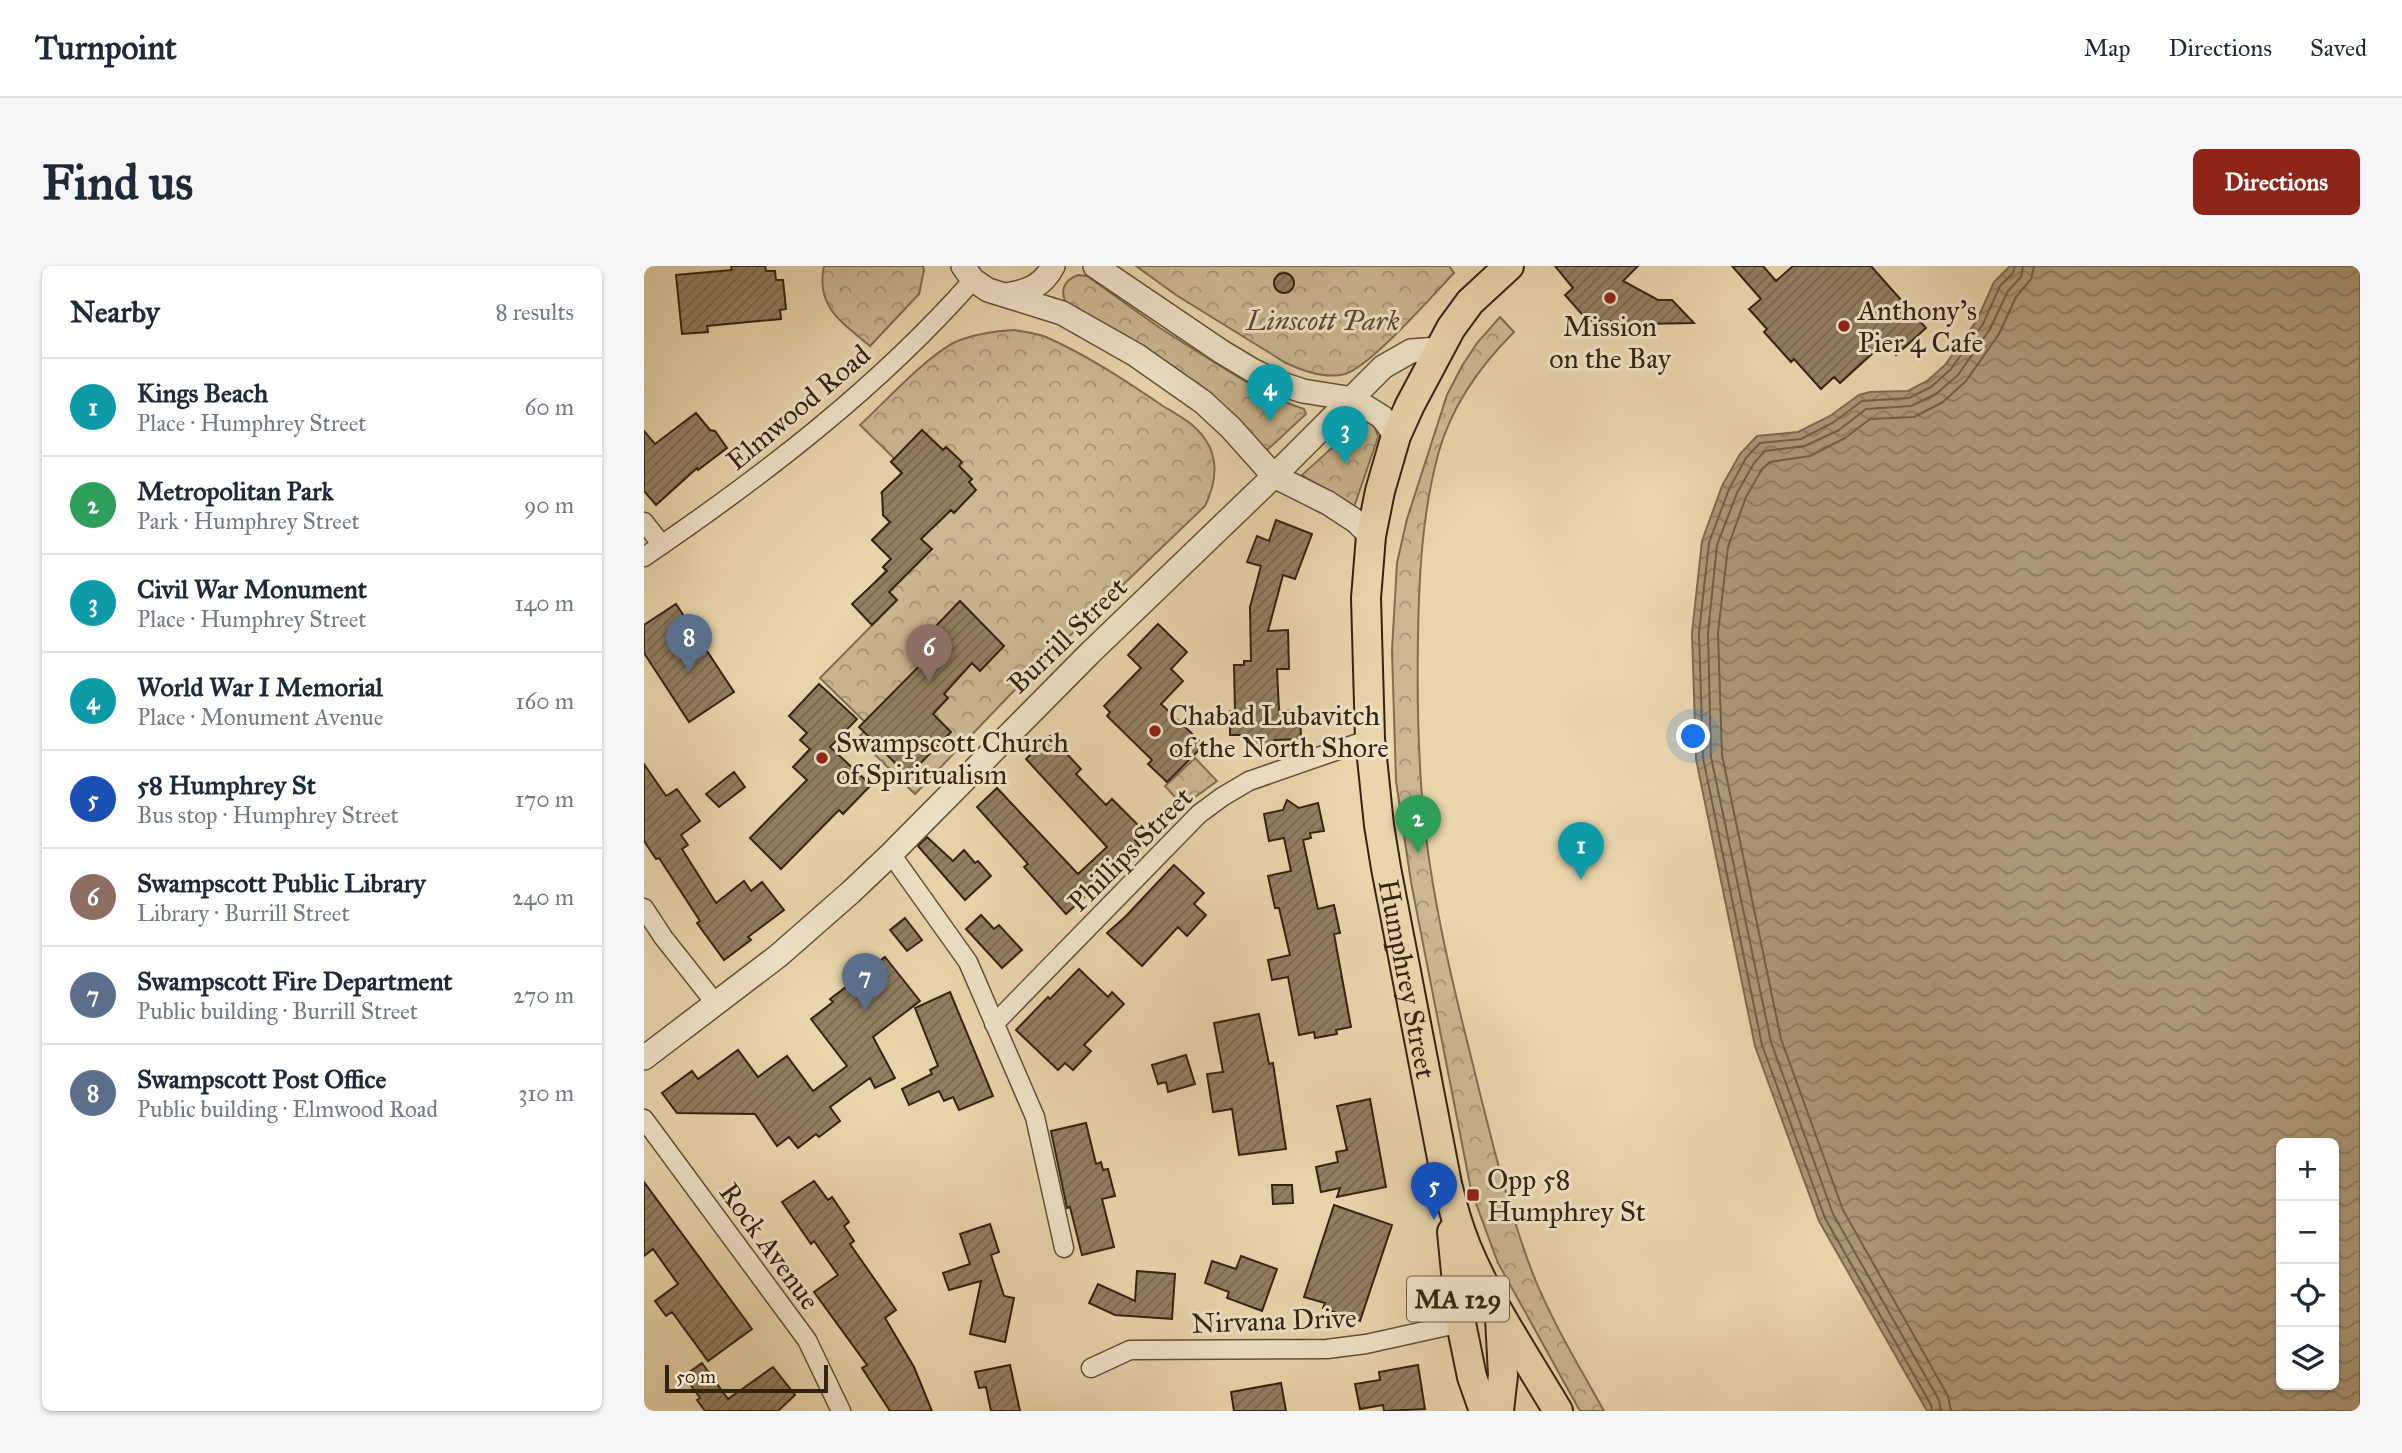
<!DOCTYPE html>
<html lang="en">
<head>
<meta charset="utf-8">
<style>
  body { margin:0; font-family:"IM FELL Great Primer",serif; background:#f6f6f7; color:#1f2937 }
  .controls { position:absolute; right:21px; bottom:21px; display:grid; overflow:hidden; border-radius:10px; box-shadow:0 2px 5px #0004 }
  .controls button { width:63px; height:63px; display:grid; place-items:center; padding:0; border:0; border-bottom:2px solid #e0e1e3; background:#fff; color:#1f2937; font:35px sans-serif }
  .scale { position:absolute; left:21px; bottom:18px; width:163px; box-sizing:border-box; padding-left:7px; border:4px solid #332311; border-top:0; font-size:19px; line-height:24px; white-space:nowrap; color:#332311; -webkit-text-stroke:5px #f1e4ca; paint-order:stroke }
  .you { position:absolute; left:1050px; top:471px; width:24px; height:24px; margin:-18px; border:5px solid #fff; border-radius:50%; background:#1a73e8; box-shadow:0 0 0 10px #1a73e833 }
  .badge { display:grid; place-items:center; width:46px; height:46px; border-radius:50%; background:#8f2418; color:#fff; font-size:23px; font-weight:700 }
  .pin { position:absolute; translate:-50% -58px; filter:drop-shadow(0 2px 4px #0008) }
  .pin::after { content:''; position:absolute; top:37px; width:24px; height:21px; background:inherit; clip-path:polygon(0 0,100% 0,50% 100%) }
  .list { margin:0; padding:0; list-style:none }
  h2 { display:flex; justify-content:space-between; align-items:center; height:91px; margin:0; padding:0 28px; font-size:30px }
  h2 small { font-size:23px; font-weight:400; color:#747a83 }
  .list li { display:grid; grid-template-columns:46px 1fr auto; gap:21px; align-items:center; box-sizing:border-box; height:98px; padding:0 28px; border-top:2px solid #e0e1e3 }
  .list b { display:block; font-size:26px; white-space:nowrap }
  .list p { margin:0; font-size:23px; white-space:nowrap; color:#747a83 }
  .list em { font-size:23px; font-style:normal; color:#747a83 }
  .icon { flex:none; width:38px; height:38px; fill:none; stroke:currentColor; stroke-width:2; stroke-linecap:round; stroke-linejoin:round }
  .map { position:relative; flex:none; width:1716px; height:1145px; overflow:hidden; border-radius:10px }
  header { display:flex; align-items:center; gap:42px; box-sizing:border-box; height:98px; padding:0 35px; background:#fff; border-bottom:2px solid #e0e1e3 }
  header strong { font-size:33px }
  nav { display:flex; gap:38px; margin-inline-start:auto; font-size:24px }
  .intro { display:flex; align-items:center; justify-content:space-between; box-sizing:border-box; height:168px; padding:0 42px }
  h1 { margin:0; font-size:49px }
  .button { padding:18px 32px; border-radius:10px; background:#8f2418; color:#fff; font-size:24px; font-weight:700 }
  main { display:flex; gap:42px; padding:0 42px }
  aside { flex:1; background:#fff; border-radius:10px; box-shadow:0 2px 5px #0004 }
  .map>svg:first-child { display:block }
</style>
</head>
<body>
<header>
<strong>Turnpoint</strong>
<nav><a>Map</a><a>Directions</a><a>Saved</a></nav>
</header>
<div class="intro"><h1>Find us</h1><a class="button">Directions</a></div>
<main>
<aside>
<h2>Nearby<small>8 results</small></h2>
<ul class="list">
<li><span class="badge" style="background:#0f9aa8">1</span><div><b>Kings Beach</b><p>Place · Humphrey Street</p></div><em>60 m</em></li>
<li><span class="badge" style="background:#2e9e5b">2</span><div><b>Metropolitan Park</b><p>Park · Humphrey Street</p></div><em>90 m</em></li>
<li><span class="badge" style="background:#0f9aa8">3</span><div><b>Civil War Monument</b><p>Place · Humphrey Street</p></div><em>140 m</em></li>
<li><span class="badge" style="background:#0f9aa8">4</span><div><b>World War I Memorial</b><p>Place · Monument Avenue</p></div><em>160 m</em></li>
<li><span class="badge" style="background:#1a4fb4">5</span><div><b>58 Humphrey St</b><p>Bus stop · Humphrey Street</p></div><em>170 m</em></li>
<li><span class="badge" style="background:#8d6e63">6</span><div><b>Swampscott Public Library</b><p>Library · Burrill Street</p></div><em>240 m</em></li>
<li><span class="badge" style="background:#5c6f8a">7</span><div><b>Swampscott Fire Department</b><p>Public building · Burrill Street</p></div><em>270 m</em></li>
<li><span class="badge" style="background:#5c6f8a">8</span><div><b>Swampscott Post Office</b><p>Public building · Elmwood Road</p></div><em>310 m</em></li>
</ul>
</aside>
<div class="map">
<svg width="1716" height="1145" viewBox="0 0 1716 1145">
  <defs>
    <pattern id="park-crowns" width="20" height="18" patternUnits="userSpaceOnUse" patternTransform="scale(1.75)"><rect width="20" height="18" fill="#cbb892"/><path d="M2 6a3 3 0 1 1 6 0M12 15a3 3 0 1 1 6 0" fill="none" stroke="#a59576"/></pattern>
    <pattern id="water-waves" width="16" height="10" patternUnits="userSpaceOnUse" patternTransform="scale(1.75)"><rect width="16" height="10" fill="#ac9978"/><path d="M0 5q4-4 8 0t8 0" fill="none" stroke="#8d7c61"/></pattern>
    <pattern id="building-hatch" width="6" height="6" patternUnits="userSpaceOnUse" patternTransform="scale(1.75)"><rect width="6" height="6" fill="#928062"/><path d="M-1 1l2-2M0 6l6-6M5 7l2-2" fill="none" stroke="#78684f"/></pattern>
  </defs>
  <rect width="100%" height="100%" fill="#ead6ad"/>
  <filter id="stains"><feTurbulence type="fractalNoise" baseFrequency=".00286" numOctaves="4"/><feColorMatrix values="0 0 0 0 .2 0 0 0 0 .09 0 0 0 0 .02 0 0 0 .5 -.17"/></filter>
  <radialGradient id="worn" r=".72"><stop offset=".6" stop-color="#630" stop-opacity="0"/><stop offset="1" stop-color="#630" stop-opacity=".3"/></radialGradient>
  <path fill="url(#park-crowns)" stroke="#7f6e52" stroke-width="2" d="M180 0H279L280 4 275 28 226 80C199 57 171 41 180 0Z
    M492 0H805L810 7C788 30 727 100 701 108 682 113 659 105 642 97L532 29Z
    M434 9 443 10 516 62 565 93 627 131 660 143 662 148 622 185 423 39C415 25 420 14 434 9Z
    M856 51 870 66C837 99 808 140 795 185 778 246 775 310 774 372 773 429 774 486 779 543 787 628 807 712 828 795 845 864 862 936 887 1003 906 1053 934 1098 960 1145H936L854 997 827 924 767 616 752 515 748 384 753 297 763 253 803 129 818 100 833 77Z
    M370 64C380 66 392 67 402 71 443 89 482 115 519 140 534 149 551 158 561 173 576 194 571 219 561 240L386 408 271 528 214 472 225 460 176 412 253 334 233 314 242 305 239 301 247 293 228 274 246 256 239 249V235L242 231 237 227 258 207 247 196 250 192 216 159C240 137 287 85 316 74 334 67 352 65 370 64Z
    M719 156 727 157 732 164 734 171 710 241 658 209 713 159Z
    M551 492 573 515 539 540 521 520Z"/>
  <path fill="url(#water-waves)" stroke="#7c6a4f" stroke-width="2" fill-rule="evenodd" d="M1366 0H1716V1145H1283L1175 955 1111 780 1052 493 1048 367 1058 275 1078 220 1096 188 1113 170 1154 166 1186 150 1215 129 1226 126 1264 125 1283 115 1301 99 1333 54 1350 16ZM1637 877H1690V1119H1637Z"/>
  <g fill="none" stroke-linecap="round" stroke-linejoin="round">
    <path stroke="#705e44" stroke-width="2" d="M1288 1145 1287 1139 1181 952 1118 779 1059 492 1055 367 1065 277 1085 223 1102 192 1116 177 1157 173 1190 156 1218 135 1265 132 1287 121 1307 103 1339 58 1356 20 1369 7 1371 0
      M1297 1145 1295 1134 1189 948 1127 776 1067 491 1064 367 1073 279 1093 227 1110 197 1121 185 1161 180 1195 164 1222 143 1267 140 1292 128 1314 109 1346 63 1364 25 1377 11 1379 0
      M1307 1145 1304 1130 1199 944 1137 773 1078 489 1074 367 1084 281 1102 231 1118 203 1126 196 1166 190 1201 172 1226 153 1270 151 1299 136 1322 115 1355 68 1372 31 1387 13 1390 0"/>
  </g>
  <path fill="url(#building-hatch)" stroke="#332311" stroke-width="2" d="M87 0H121L122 5H131L132 14H139L142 43 136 44 137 53 63 60 64 66 38 68 32 9 88 4Z
    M911 0H994L979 15 1014 34H1028L1050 57 997 58 992 61 980 55H944L921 29 929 22Z
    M1088 0H1119L1132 15 1149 0H1227L1282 62 1252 89 1240 77 1196 117 1190 111 1177 123 1150 93 1147 96 1120 66 1123 63 1105 43 1117 33Z
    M630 17a10 10 0 1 1 20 0a10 10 0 1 1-20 0Z
    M52 147 66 164 71 165 83 182 54 204 53 202 12 239 0 225V165L11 178Z
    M278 164 299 184 302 181 318 196 315 200 328 213 325 216 332 224 310 247 307 244 277 273 288 283 245 326 253 334 228 359 208 338 243 305 239 301 247 293 228 274 246 256 239 249 238 226 258 207 247 196Z
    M632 254 668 268 651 313 639 309 624 365 644 364 645 403H633L635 444H656L657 473 631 474V481L604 482 603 469H586V445H591L590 399H600V395H607L606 341 617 300 603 296 613 270 625 275Z
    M316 335 360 380 336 405 328 397 300 428 304 432 289 448 307 466 264 510 215 461 302 373 291 361Z
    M32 338 90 426 45 456 0 387V359Z
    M514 358 543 386 527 403 539 415 517 438 560 479 523 516 504 498 508 494 463 450 466 446 460 440 497 402 484 389Z
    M175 418 213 453 186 481 227 519 199 548 195 544 137 603 106 572 163 514 149 501 166 483 156 474 163 467 145 450Z
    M406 470 437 503 432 508 462 539 468 533 500 565 491 574 496 580 422 648 380 601 384 598 333 541 353 522 434 608 463 581 382 493Z
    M0 498 22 530 33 523 56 555 37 569 44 579 38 583 72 637 100 615 107 625 118 616 140 644 104 671 107 674 80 694 53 657 56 655 15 592 12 593 0 575Z
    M90 506 101 521 75 541 62 528Z
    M643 534 655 542 674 537 680 565 666 567 667 572 659 574 674 643 690 639 696 667 690 668 707 761 692 764 693 768 671 772 670 766 655 769 644 711 628 714 624 694 646 689 635 642H631L624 610 647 605 640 572 625 575 620 548 639 544Z
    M283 571 309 595 320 584 331 597 334 595 347 610 321 634 274 580Z
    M530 599 560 627 550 638 562 649 543 670 534 661 498 700 463 667 482 650Z
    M337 649 350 663 355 659 378 684 358 702 322 663Z
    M261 652 278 674 263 685 246 664Z
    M241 691 276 735 229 771 251 812 231 822 226 812 186 841 196 855 175 871 172 868 154 882 145 871 133 880 111 848 33 847 18 827 48 805 54 813 94 784 114 811 143 790 169 825 203 800 167 753 189 736 186 733Z
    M435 703 464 731 468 726 480 738 440 779 447 785 429 804 421 797 414 804 372 764 404 731 406 733Z
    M306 726 349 830 315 844 309 831 300 835 295 825 265 839 258 823 288 808 286 804 294 800 271 742Z
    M615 748 625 798 629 797 642 883 595 889 588 843 569 846 563 808 579 806 570 757Z
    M542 789 551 818 524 826 522 816 514 818 508 799Z
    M726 833 742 921 693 931 696 922 677 926 672 901 694 896 692 886 703 884 693 840Z
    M442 857 452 898 457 896 459 904 464 903 471 930 458 933 470 981 438 989 426 941 423 942 407 865Z
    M170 915 184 934 188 931 205 956 200 960 210 975 206 978 252 1044 241 1052 270 1101 288 1145H246L218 1102 223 1099 170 1026 194 1009 170 975 167 978 138 936Z
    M0 916 108 1063 64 1095 28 1046 22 1050 11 1035 34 1018 9 983 0 990Z
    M628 919H648L649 937 629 938Z
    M690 939 748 959 716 1055 679 1042 681 1037 660 1031Z
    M346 958 355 986 347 989 360 1030 370 1032 361 1076 326 1068 337 1015 305 1024 299 1007 326 998 316 968Z
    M597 990 633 1003 618 1045 583 1032 585 1026 561 1017 568 995 592 1003Z
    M493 1005 531 1008 528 1053 471 1049 445 1037 454 1018 491 1035Z
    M58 1097 84 1133 129 1101 151 1129 134 1145H61L53 1134 56 1132 40 1110Z
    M366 1099 376 1145H347L342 1121 335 1122 331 1106Z
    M774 1099 781 1143 740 1145 739 1139 716 1143 711 1118 736 1114 735 1106Z
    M637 1117 642 1145H590L587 1126Z"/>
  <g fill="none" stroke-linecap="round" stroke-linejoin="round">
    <g stroke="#615038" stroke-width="21">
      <path id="minor" d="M0 256 18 279
        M0 291C119 210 234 122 329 14
        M247 588 324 696 391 851 420 982
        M0 642 19 671 72 738
        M350 758 555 548 578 531 605 515 726 473
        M0 853 163 1074 197 1145
        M447 1102 486 1084 683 1083 722 1078 817 1057"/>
    </g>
    <g stroke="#615038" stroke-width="26">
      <path id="tertiary" d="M319 0 329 14 344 24 418 47 492 89 559 136 587 162 630 210 684 237 713 256 727 270
        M451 0 578 86 608 104 635 117 659 125 709 133 738 151 752 170
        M362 29C383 26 399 20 409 0
        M0 792 134 690 207 626 247 588 446 387 630 210 739 101 767 85 794 83"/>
    </g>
    <g stroke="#332311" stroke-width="32">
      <g id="primary">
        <path id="s1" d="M865 0 826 36 807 62 766 139 752 170 736 225 727 270 722 332 726 473 735 559 742 602 803 918C808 939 814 960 822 980 846 1038 882 1091 914 1145"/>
        <path d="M808 966 817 1057 828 1111 840 1145"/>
        <path d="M855 1145 859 1109 856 1052"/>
      </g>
    </g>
    <use href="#minor" stroke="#f1e4ca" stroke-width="18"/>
    <use href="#tertiary" stroke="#f1e4ca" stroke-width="23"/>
    <use href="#primary" stroke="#ead6ad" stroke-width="28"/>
  </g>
  <g fill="#8f2418" stroke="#f1e4ca" stroke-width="2.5">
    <circle cx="966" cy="32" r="7"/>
    <circle cx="1200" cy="60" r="7"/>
    <circle cx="511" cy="465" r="7"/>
    <circle cx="178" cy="492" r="7"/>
    <rect x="822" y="922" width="14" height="14" rx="3.5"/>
  </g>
  <g text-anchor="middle" stroke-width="6" stroke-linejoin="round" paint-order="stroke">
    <rect fill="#f1e4ca" stroke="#6c5d48" stroke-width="2" x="763" y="1010.5" width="102" height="45" rx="5"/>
    <g font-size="26" font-weight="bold" fill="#332311">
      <text x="814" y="1042">MA 129</text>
    </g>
    <g font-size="28" fill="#332311" stroke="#f1e4ca" text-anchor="start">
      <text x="1214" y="54">Anthony's<tspan x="1214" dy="32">Pier 4 Cafe</tspan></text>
      <text x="966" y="70" text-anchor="middle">Mission<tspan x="966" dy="32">on the Bay</tspan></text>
      <text x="525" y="459">Chabad Lubavitch<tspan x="525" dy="32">of the North Shore</tspan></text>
      <text x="192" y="486">Swampscott Church<tspan x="192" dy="32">of Spiritualism</tspan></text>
      <text x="843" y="923">Opp 58<tspan x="843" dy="32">Humphrey St</tspan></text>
    </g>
    <g font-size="28" font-style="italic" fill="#594831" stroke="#f1e4ca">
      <text x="679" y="64">Linscott Park</text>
    </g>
    <g font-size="28" fill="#332311" stroke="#f1e4ca">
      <text transform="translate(154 141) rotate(-40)" y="10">Elmwood Road</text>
      <text transform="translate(423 369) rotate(-44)" y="10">Burrill Street</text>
      <text transform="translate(486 583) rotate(-45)" y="10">Phillips Street</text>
      <text dy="10" stroke="none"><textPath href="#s1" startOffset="756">Humphrey Street</textPath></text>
      <text transform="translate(126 980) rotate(54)" y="10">Rock Avenue</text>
      <text transform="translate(630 1054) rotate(-2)" y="10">Nirvana Drive</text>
    </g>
  </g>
  <rect width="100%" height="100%" filter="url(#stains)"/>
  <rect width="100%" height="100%" fill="url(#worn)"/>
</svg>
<div class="controls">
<button>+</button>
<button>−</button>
<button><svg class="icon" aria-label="locate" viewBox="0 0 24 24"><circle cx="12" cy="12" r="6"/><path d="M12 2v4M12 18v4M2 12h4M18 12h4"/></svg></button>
<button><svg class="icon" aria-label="layers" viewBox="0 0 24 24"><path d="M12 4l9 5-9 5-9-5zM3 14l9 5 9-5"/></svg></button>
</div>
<div class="scale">50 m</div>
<div class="you"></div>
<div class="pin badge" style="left:937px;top:614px;background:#0f9aa8">1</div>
<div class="pin badge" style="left:774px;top:587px;background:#2e9e5b">2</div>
<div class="pin badge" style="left:701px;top:198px;background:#0f9aa8">3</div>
<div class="pin badge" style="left:626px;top:156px;background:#0f9aa8">4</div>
<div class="pin badge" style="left:790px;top:954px;background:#1a4fb4">5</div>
<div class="pin badge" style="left:285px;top:416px;background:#8d6e63">6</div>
<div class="pin badge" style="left:221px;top:745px;background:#5c6f8a">7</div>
<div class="pin badge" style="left:45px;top:406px;background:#5c6f8a">8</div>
</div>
</main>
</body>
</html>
